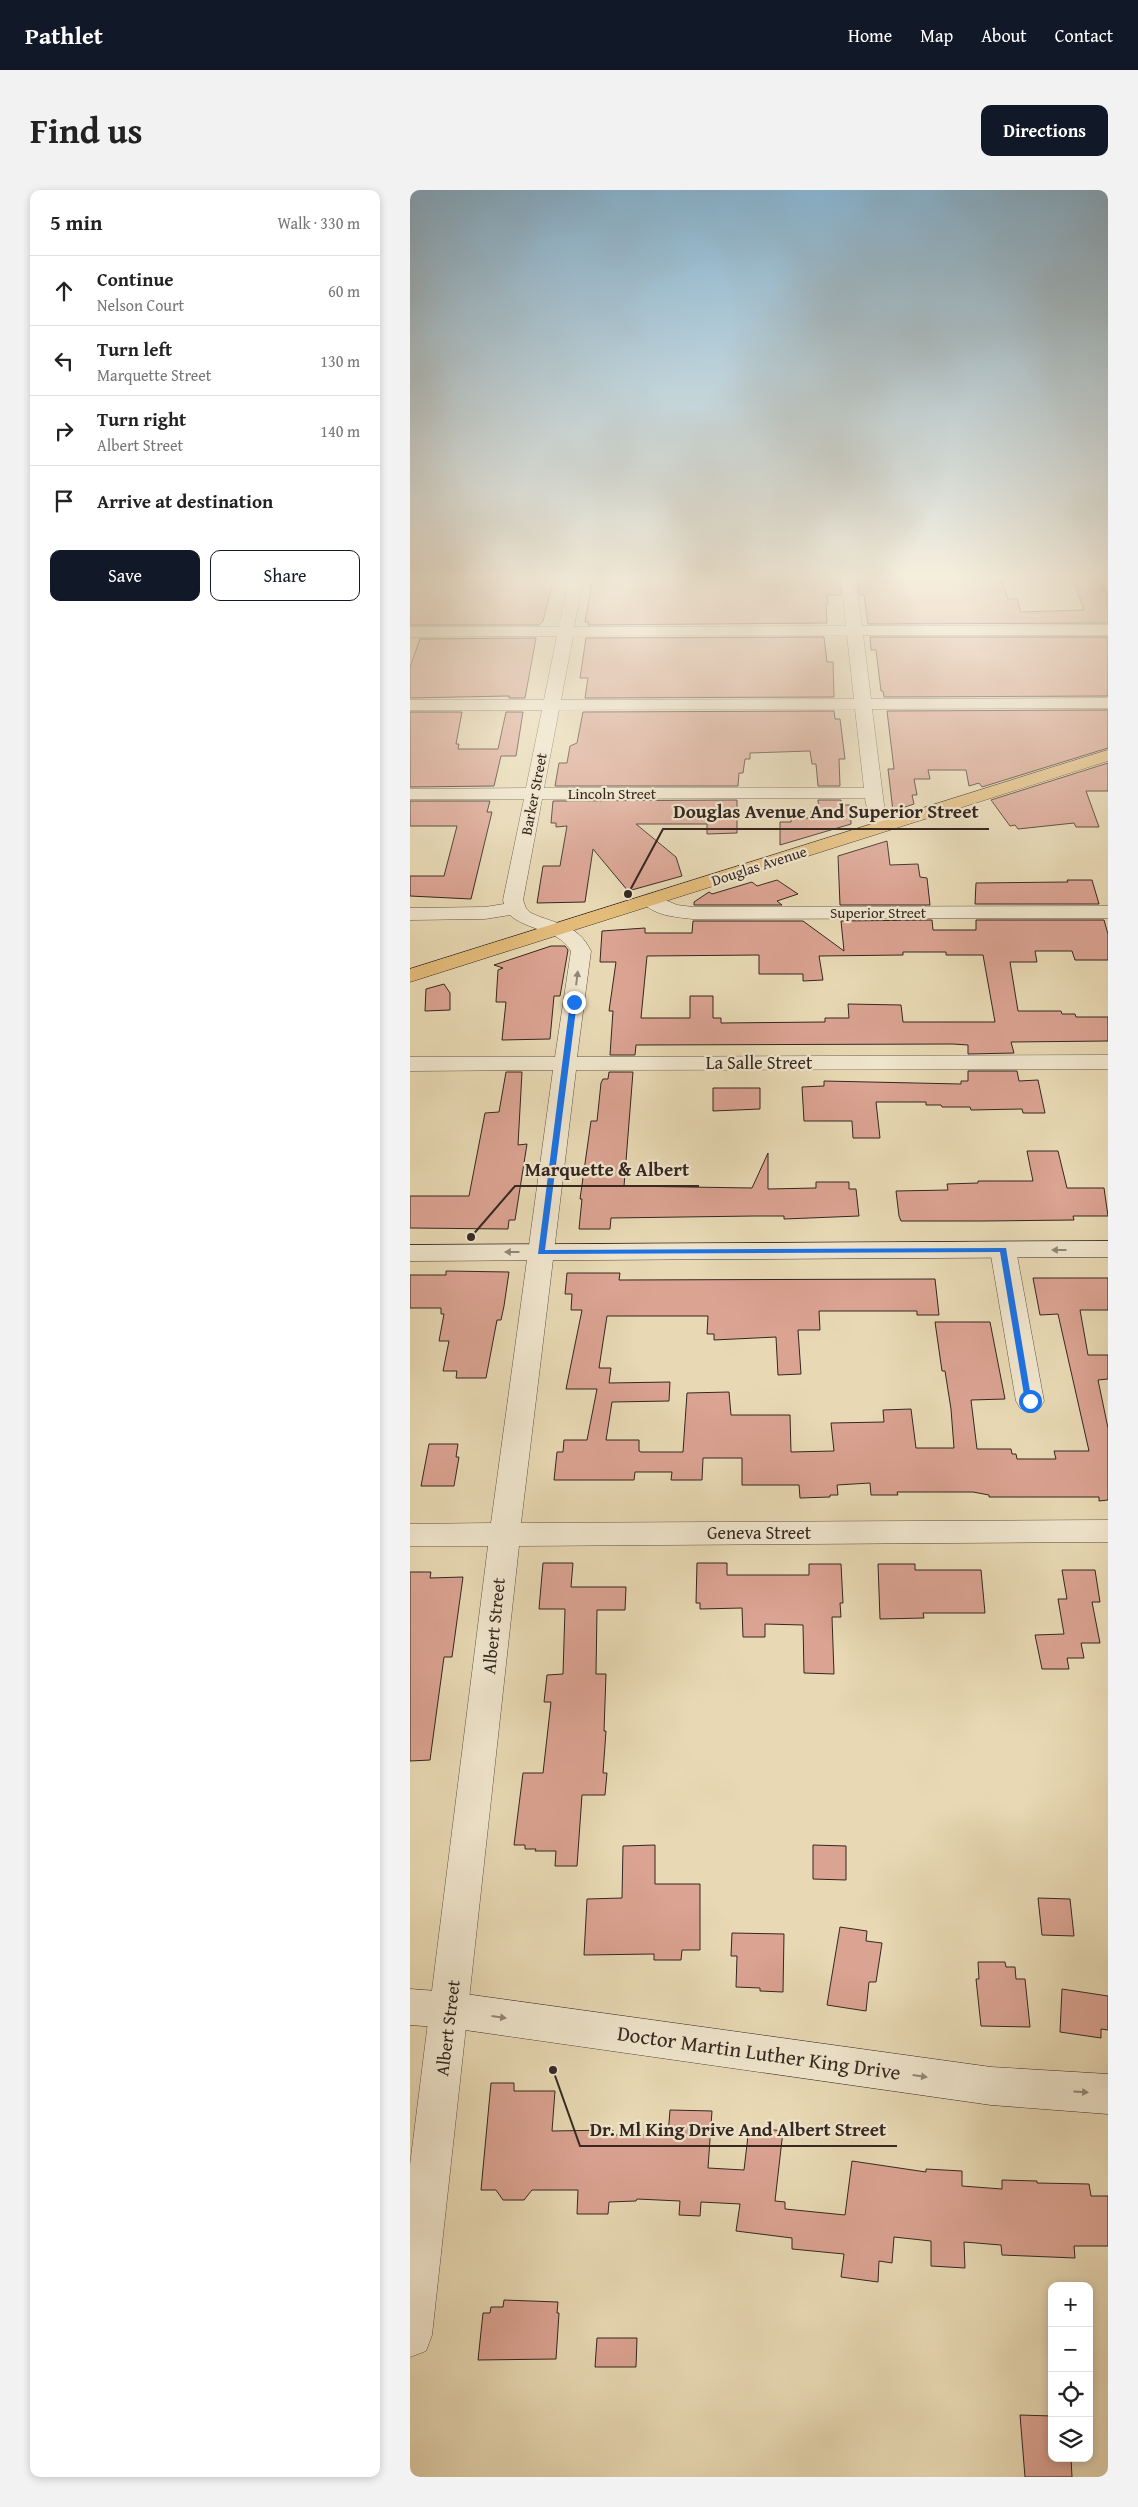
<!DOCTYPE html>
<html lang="en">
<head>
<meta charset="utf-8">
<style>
  body { margin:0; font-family:"Gentium Book Plus",serif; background:#f2f2f2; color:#222 }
  .controls { position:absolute; right:15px; bottom:15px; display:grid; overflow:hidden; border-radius:10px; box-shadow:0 2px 8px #0003 }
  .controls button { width:45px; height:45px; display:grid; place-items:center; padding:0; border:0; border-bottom:1px solid #e0e0e0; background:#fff; color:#222; font:25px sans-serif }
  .stop { position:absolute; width:15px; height:15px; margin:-11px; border:4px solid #1a73e8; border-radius:50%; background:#fff }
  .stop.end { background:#1a73e8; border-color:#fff; box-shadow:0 1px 5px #0008 }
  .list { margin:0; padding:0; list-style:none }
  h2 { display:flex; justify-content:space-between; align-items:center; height:65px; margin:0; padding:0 20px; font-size:21px }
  h2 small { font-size:16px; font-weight:400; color:#767676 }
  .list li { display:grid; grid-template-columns:32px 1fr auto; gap:15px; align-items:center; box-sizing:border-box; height:70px; padding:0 20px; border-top:1px solid #e0e0e0 }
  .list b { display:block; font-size:19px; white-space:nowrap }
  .list p { margin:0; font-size:16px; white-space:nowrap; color:#767676 }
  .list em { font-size:16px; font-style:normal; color:#767676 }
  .actions { display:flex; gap:10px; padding:15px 20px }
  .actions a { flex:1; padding:11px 0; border:1px solid #111827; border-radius:10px; text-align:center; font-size:18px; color:#111827 }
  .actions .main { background:#111827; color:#fff }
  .icon { flex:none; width:28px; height:28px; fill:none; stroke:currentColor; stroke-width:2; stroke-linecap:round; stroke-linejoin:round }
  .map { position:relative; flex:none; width:698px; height:2287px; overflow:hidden; border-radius:10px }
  header { display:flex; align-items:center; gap:30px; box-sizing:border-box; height:70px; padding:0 25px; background:#111827; color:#fff }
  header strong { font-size:24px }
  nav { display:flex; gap:28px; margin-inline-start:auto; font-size:18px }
  .intro { display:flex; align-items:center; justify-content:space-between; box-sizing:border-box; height:120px; padding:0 30px }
  h1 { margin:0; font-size:35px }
  .button { padding:12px 22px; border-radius:10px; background:#111827; color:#fff; font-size:18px; font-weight:700 }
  main { display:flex; gap:30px; padding:0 30px }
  aside { flex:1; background:#fff; border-radius:10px; box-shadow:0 2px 8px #0003 }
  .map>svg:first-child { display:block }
</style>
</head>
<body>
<header>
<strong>Pathlet</strong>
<nav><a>Home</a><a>Map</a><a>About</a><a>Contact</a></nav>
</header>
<div class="intro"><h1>Find us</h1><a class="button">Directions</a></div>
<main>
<aside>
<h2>5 min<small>Walk · 330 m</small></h2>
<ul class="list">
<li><svg class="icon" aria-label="ahead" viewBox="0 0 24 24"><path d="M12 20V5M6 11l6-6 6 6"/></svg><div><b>Continue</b><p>Nelson Court</p></div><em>60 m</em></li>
<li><svg class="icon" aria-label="left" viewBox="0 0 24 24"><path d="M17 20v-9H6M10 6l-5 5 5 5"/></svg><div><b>Turn left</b><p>Marquette Street</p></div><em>130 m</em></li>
<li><svg class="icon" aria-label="right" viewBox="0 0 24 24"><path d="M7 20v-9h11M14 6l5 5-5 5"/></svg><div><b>Turn right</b><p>Albert Street</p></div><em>140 m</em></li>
<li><svg class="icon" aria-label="arrive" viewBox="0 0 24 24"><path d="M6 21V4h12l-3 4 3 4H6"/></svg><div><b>Arrive at destination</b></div></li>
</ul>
<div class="actions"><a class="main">Save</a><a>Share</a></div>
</aside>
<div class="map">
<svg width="698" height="2287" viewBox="0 0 698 2287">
  <rect width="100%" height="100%" fill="#e8d9b4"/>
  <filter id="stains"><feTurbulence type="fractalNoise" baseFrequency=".004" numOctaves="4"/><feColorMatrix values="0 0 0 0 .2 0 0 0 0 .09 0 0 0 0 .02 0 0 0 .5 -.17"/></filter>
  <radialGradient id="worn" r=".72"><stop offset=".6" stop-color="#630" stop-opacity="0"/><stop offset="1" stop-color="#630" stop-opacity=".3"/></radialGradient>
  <path fill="#dba392" stroke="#342721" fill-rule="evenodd" d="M392 386H429L431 405H417L418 414H416L417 433 178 435 179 432H175L183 387 293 389Z
    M447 386 586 387 589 392H592L598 409H607L611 422 674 420 664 391H691L698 406V433L458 434 454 405H450Z
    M144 388 133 431 129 435H0V389Z
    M414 447 417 472H423L424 507 175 508 178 488H170L176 448Z
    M460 447H698V506L474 507 473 501H471L466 460H461Z
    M126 448 115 508H99V506L0 508V477L10 449Z
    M698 520V558L572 597 569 593 559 596 556 580H518L520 589H504L507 605H502L504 614 483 621 478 579H484L477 521Z
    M424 521 425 529H430L435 569H429L430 596H408L406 574H402L400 561 340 563V569H335L333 583H329L328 596H145L149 573H157L160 556 167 553 173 522Z
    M0 522H52L46 554H49L48 559H88L96 522H113L106 566H91L84 596 0 597Z
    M698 573V601H676L689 637H666L664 633 608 639 605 635 600 636 581 610Z
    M327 610V643L297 644V634H226L266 667 272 686 218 701 183 659 175 712 127 713 133 676H150L157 636 146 637V633H141L143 611Z
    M408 610H431V615H440L441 634 370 655V632H381V628H401V621H409Z
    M0 611H80L77 622H82L61 709 0 706V686H34L47 636H0Z
    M477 651 480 675 508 674 510 687 517 688 520 715H430L428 666Z
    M367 690 388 704 367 711 372 715H284V712L299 702 302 704 342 692 347 696Z
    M657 690H682L689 714H565L566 693 658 692Z
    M522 730 523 740H566V730H694L698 744V770H665L662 761H625L627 772H600L608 821H651L652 824H665L666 827H698V851L601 852 604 863 558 864V855L543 854 226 855 225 865H200L203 821H199L206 772H190L192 741 235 738V743H282L283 731H393L434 761 431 731ZM493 762H536V765H573L585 832H493L491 815 438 814 439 828H415V832L311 833V828H303V806H280V828H231L237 766 349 765V784H393V791L413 790 409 766 493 765Z
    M141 756H155L158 760 150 806H144L140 849 92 850 96 812H86L88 780 93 778 84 775Z
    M34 794 40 803V820L15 821 16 799Z
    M558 881H607L609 891 628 890 635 923H613L612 919 561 920 560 917H532L531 915H516V912H466L470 948H443L442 931H394L392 897 414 896V891L551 894V891H558Z
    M96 882H112L108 955 117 954 105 1030H99L98 1039 0 1038V1006H59L75 923 89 922Z
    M199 882H223L214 996 342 998 358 963V999L406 998V992H439V999H446L449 1026 374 1029V1026H344L201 1028 200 1039H169L172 1009H170L181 931H187L191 893 193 889H198Z
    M303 898H350V919L303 921Z
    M617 961H648L657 998H694L698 1026H663L664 1030 574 1031H491L489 1026 486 1001 538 1000 537 994 568 993V991H623Z
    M36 1081 99 1082 94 1116 91 1130H87L76 1188H46L47 1181H33L39 1151H29L34 1124H31V1118H0V1085H36Z
    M157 1083H210L209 1090 525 1089 529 1125H507V1121H409L410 1140H388L391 1184 368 1185 366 1147 304 1150V1144H297L298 1126H197L189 1178H201L199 1193 260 1192 259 1211 202 1212 196 1250H229V1261L231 1262H273L277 1203 319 1202 321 1225H380L381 1262 424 1261 421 1233 474 1232 473 1220 501 1219 506 1258H544L541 1219 535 1181H532L525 1132H580L595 1209 561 1210 567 1259H601L602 1264H606L607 1269H646L644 1261H679L648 1124 630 1125 623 1088H698V1120H670L678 1165H698V1189L688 1190 698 1238V1310L689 1311V1307H579V1305L563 1302H487L488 1305H461L460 1293 427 1295 428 1305H420V1307L390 1308 389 1295H332V1268H293L292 1290H261L262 1282H225L224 1290H144L147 1262H153L154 1250H177L187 1199H156L172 1120H161L162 1104H155Z
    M19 1254H48L46 1267H49L44 1296H11Z
    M133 1373H163L161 1397H216L215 1420H187L186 1484H196L194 1541H196L193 1583H197L195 1605H172L167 1676H145L146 1661H125L126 1659H115V1655H104L113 1583H133L141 1512H134L137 1485 153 1484 155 1419H129Z
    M287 1373H317V1385H399V1374H431L433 1413H430L431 1427H422L424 1484 394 1483 393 1435 355 1434V1447H333L332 1418 290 1419V1413H286Z
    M468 1374H505V1380H571L575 1423H513L514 1428 470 1429Z
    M652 1380H685L690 1412H682L690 1453H671L674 1468H657L659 1479H632L625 1445 654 1444 648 1409H657Z
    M0 1382H21L20 1388 53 1387 42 1467H34L20 1570 0 1571Z
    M245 1655V1694H290V1760H272L271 1770H244V1764L174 1765 177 1709 212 1708 213 1656Z
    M403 1655 436 1656V1690L403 1689Z
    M628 1708 660 1709 664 1746 632 1745Z
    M430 1737 457 1741 456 1751 472 1753 466 1792H459L456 1821 417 1815Z
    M322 1743 374 1744 373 1802 350 1801V1798L326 1797 327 1766H321Z
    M568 1772H595L596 1777H605L606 1789H615L620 1837 571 1836 566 1789H569Z
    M652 1799 698 1806V1840L691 1839V1848L650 1842Z
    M81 1893H104V1901H145L142 1941 203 1940 202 1945H258L260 1920 302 1921 298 1978 334 1980 339 1937 373 1941 365 2011 375 2012V2019L435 2025 442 1971 516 1982V1979L552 1981V1996L592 1999V1990L627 1991V1993L679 1994 681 2006H698V2056H664L665 2068 592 2065 591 2055 554 2052 555 2078 521 2076V2051L484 2047 482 2073 469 2071 468 2092 431 2087 434 2064 382 2059V2048L326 2041 330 2014 291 2012 290 2026 269 2025 270 2011 227 2009 226 2011 199 2012 198 2024H167L168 2000H122L114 2010H93L86 2000H71Z
    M94 2110 148 2112 147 2123H149L146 2169 68 2170 73 2123H80L81 2117H93Z
    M187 2148H227L226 2177H185Z
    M610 2225 642 2226V2268H661L662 2287H615Z"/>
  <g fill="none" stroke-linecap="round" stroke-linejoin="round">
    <g stroke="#615446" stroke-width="1">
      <path id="street" d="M160 384H174L164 437 436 436 431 384H445L452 436 698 435V445H453L461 509 698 508V518L462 519 474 615 476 621 491 633 489 637C470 642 457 626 455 608L132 609 113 710 116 718 121 723C147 735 167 733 181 761L167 867 698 865V879L166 880 111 1333 698 1330V1352L109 1356 22 2145 16 2161 0 2167V1975L78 1356H0V1334L81 1333 143 880 0 881V867H145L161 761C149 739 117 741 100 725L75 729 0 730V718L75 717 94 714 93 710 114 609H0V599L116 598 132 520H0V510H134L147 446 0 447V437H149ZM437 445 444 509 151 510 163 446ZM445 519 454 598H134L149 520Z
        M241 704 267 715 283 717 698 716V728L283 729C266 727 242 726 231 710L234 706Z
        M593 1052 602 1054 606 1060 634 1211 630 1218 620 1221 610 1218 606 1211 580 1060 584 1054Z"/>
    </g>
    <g stroke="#342721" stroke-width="1">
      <path id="secondary" d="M698 1051V1067L0 1071V1055Z
        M0 1799 41 1802 581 1877 698 1884V1924L581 1915 41 1838 0 1835Z"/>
    </g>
    <g stroke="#342721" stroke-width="1">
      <path id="primary" d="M698 560V571L0 792V779Z"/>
    </g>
    <use href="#street" fill="#f0e6ce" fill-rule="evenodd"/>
    <use href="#secondary" fill="#f0e6ce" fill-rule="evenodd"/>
    <use href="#primary" fill="#e4bc7a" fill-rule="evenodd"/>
  </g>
  <defs><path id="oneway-solid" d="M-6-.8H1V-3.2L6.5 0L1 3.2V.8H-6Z" transform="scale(1.25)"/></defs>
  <g fill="#928678">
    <use href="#oneway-solid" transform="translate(167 788) rotate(-83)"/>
    <use href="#oneway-solid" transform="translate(649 1060) rotate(180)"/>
    <use href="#oneway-solid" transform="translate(102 1062) rotate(180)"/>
    <use href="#oneway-solid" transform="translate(89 1827) rotate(8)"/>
    <use href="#oneway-solid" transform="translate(510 1886) rotate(8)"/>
    <use href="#oneway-solid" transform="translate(671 1902) rotate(4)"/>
  </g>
  <linearGradient id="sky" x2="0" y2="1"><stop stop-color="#88b6d4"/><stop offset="0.55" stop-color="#f5eedd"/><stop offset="1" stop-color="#f5eedd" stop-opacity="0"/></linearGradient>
  <rect width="698" height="704" fill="url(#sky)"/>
  <path fill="#1a73e8" d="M164 810 167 812 135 1060 596 1058 622 1213 615 1211 590 1062 128 1064 160 812Z"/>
  <g text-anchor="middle" stroke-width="4.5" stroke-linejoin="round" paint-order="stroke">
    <g font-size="15" fill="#342721" stroke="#f0e6ce">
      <text transform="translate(124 604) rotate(-79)" y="5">Barker Street</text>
      <text x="202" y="609">Lincoln Street</text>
      <text transform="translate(349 676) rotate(-18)" y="5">Douglas Avenue</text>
      <text x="468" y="728">Superior Street</text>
    </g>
    <g font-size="18" fill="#342721" stroke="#f0e6ce">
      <text x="349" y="879">La Salle Street</text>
      <text x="349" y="1349">Geneva Street</text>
      <text transform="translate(84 1436) rotate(-84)" y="6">Albert Street</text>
      <text transform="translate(38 1838) rotate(-83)" y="6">Albert Street</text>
    </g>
    <g font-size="21" fill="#342721" stroke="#f0e6ce">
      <text transform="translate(349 1863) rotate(8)" y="7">Doctor Martin Luther King Drive</text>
    </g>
  </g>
  <path fill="none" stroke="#342721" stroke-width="2" d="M218 704L253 639H579M61 1047L105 996H289M143 1880L170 1956H487"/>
  <g fill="#342721" stroke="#f0e6ce" stroke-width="2">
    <circle cx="218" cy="704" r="5"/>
    <circle cx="61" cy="1047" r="5"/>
    <circle cx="143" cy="1880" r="5"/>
  </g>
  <g font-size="19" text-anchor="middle" font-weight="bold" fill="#342721" stroke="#f0e6ce" stroke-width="4.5" stroke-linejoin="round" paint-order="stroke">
    <text x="416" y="628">Douglas Avenue And Superior Street</text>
    <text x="197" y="986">Marquette &amp; Albert</text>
    <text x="328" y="1946">Dr. Ml King Drive And Albert Street</text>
  </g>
  <rect width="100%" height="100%" filter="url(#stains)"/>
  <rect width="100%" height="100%" fill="url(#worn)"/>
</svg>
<div class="controls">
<button>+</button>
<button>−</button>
<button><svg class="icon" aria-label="locate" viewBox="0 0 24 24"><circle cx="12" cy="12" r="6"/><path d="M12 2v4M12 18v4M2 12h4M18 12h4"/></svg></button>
<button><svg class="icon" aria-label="layers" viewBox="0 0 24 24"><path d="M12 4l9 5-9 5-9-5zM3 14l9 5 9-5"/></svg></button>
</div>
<div class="stop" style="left:620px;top:1211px"></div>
<div class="stop end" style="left:164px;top:812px"></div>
</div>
</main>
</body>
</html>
